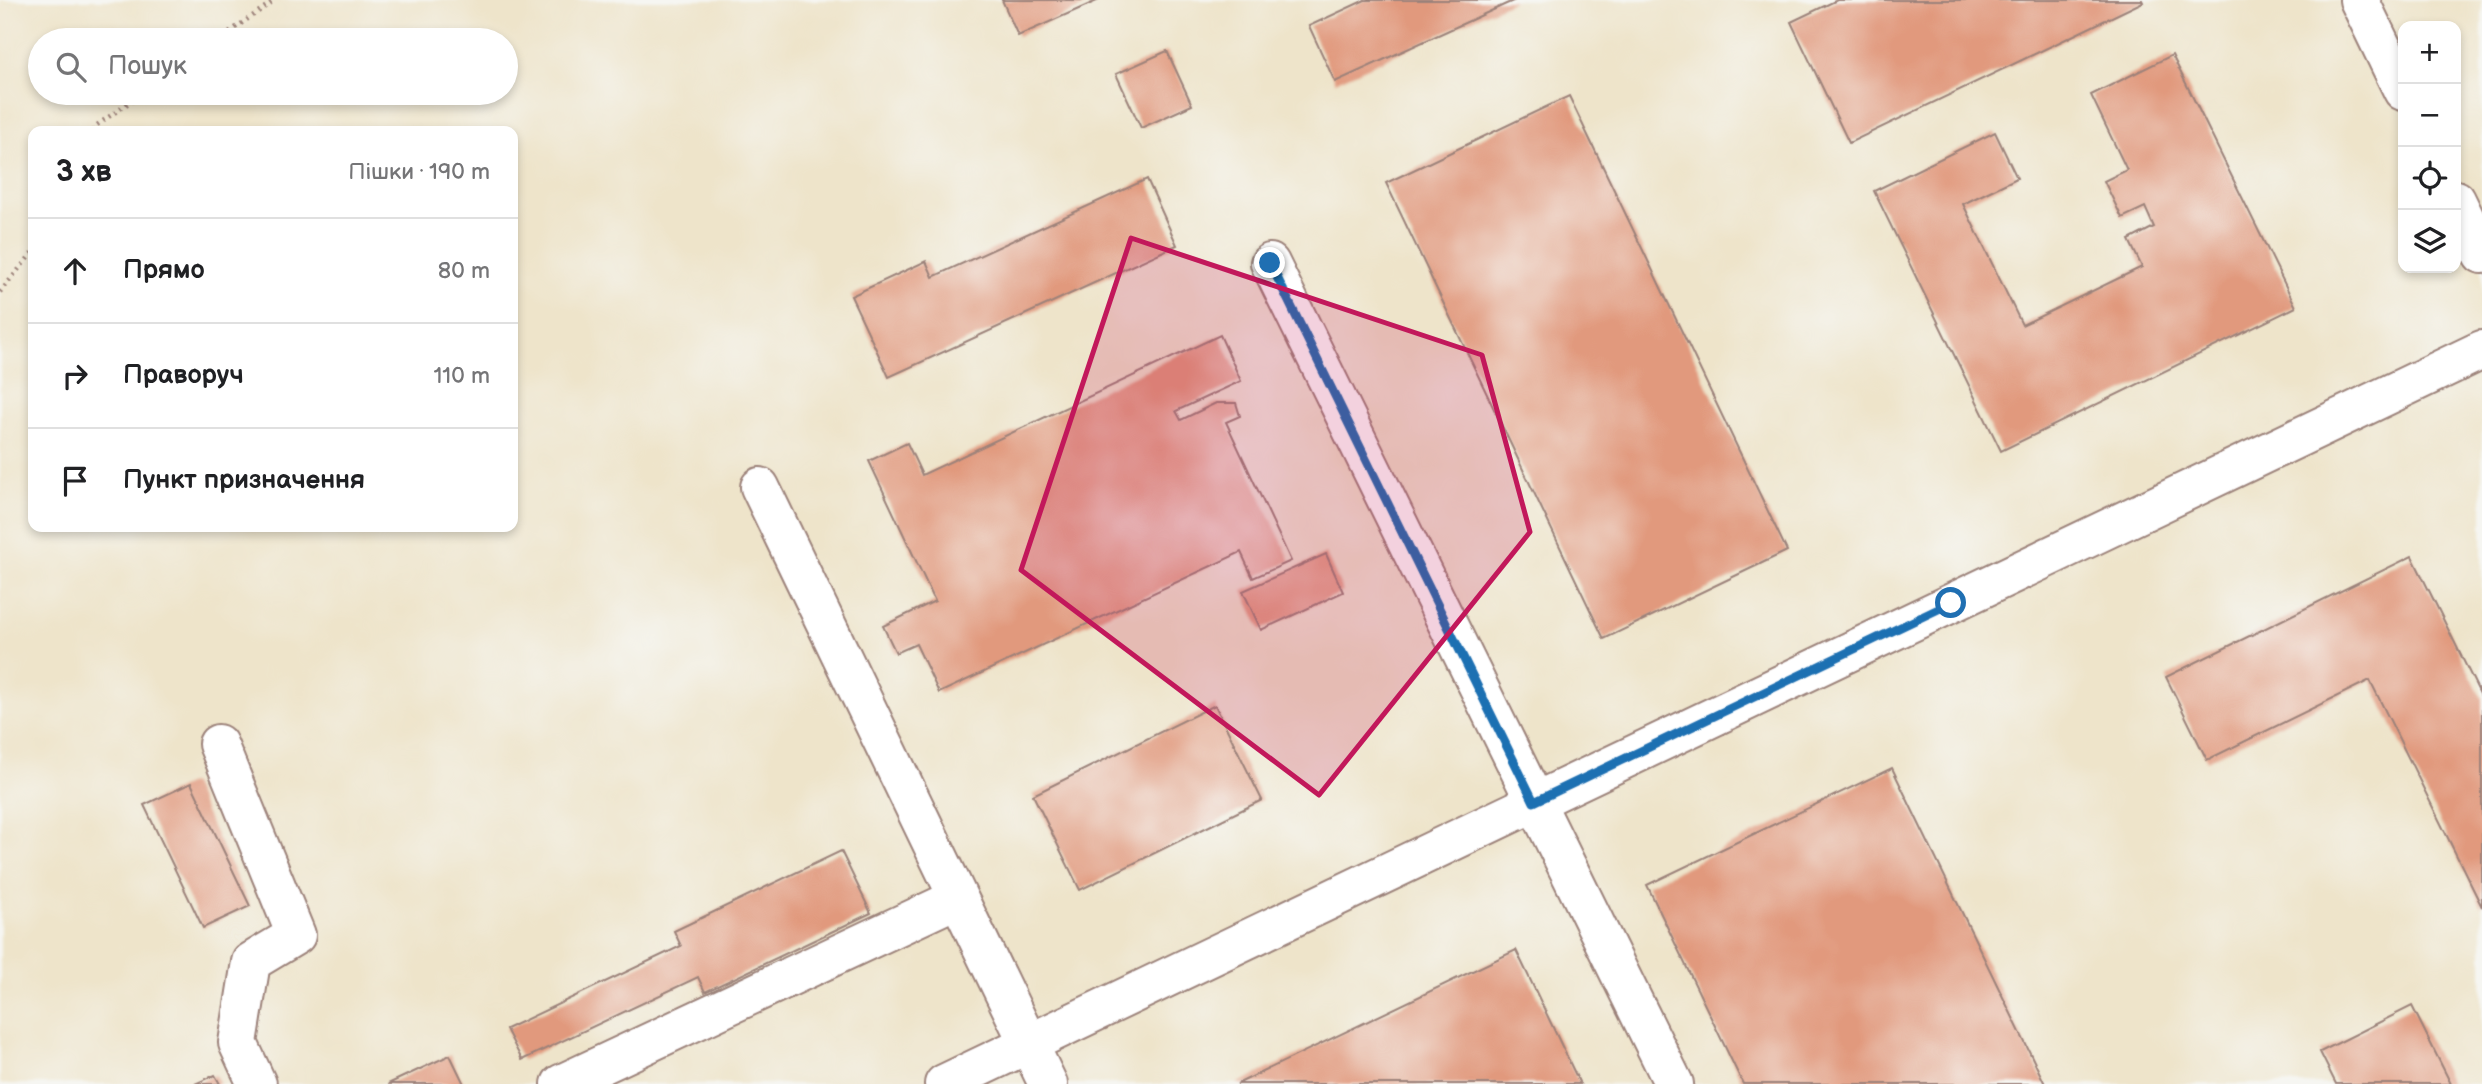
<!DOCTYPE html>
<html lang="uk">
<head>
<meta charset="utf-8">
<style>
  body { margin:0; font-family:"Balsamiq Sans",sans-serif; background:#f6f6f6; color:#202124 }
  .controls { position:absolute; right:21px; top:21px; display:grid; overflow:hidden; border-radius:14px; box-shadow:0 4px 10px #0003 }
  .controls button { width:63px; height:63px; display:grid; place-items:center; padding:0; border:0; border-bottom:2px solid #e0e0e0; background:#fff; color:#202124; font:35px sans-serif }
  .stop { position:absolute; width:21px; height:21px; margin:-16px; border:5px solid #1f6fb2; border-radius:50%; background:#fff }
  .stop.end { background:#1f6fb2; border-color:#fff; box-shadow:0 2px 7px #0008 }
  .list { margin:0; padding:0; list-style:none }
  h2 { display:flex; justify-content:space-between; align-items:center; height:91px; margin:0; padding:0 28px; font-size:30px }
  h2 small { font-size:23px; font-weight:400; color:#757577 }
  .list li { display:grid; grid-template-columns:46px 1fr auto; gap:21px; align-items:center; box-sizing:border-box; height:105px; padding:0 28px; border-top:2px solid #e0e0e0 }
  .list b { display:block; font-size:26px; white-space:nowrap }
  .list em { font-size:23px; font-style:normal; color:#757577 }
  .icon { flex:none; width:38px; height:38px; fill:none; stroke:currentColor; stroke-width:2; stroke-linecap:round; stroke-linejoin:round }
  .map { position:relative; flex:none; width:2482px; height:1084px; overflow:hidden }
  .search { position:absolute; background:#fff; box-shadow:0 4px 10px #0003; left:28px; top:28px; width:490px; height:77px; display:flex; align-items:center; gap:18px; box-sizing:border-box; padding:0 24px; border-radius:38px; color:#757577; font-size:26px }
  .panel { position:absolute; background:#fff; box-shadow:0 4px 10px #0003; left:28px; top:126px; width:490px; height:406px; border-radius:14px }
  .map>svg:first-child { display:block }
</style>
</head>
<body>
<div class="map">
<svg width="2482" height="1084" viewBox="0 0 2482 1084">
  <rect width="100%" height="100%" fill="#f6f6f2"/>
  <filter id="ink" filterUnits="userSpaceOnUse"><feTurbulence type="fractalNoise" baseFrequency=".0143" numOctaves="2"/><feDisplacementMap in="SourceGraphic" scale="14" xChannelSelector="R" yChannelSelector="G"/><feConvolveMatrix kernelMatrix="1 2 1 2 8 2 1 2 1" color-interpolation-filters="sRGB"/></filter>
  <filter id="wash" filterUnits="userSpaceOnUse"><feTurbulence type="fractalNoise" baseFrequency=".00686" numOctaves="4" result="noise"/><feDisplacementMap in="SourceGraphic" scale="28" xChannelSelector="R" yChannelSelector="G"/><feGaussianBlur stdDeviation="1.57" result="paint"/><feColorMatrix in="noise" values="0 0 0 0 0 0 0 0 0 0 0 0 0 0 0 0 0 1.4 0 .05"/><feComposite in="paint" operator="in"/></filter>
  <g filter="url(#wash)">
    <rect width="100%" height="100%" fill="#eee4ca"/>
    <g id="blocks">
      <path fill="#e1997d" d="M1002 0H1099L1018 36Z
        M1365 0H1515L1335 82 1309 26Z
        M1837 0H2142L2143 2 1849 143 1791 22Z
        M1167 51 1192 105 1141 128 1116 74Z
        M2172 55 2296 307 2001 451 1874 191 1995 132 2017 178 1963 204 2022 325 2142 267 2129 240 2154 227 2145 207 2122 218 2104 181 2127 170 2091 95Z
        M1569 96 1787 551 1604 639 1386 183Z
        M1147 179 1177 245 889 377 851 296 926 261 933 277Z
        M1220 335 1241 381 1176 411 1181 420 1216 403H1236L1240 416 1226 422 1291 561 1253 578 1241 552 939 693 916 644 896 653 883 626 935 601 869 461 907 443 922 475Z
        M1326 554 1343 592 1261 630 1243 591Z
        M2412 556 2482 698V907L2370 680 2207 760 2166 677Z
        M1215 705 1262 800 1080 890 1033 795Z
        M1892 768 2045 1084H1743L1647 885Z
        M191 783 250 906 203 928 144 805Z
        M841 851 871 913 705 992 698 977 522 1060 506 1029 681 946 674 931Z
        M1516 950 1580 1084H1237Z
        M2412 1006 2451 1084H2336L2320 1052Z
        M450 1055 464 1084H388Z
        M215 1075 220 1084H195Z"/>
    </g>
  </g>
  <g filter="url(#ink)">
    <use href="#blocks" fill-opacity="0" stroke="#9c827a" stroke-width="2"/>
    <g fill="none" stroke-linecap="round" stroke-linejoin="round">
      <g stroke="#9c827a" stroke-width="42">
        <path id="minor" d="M2359 0 2403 91
          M2456 200 2482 254
          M1270 263 1674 1084
          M760 487 1048 1084
          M218 744 296 935 251 962 238 1043 257 1084
          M561 1084 958 898
          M944 1084 2482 350"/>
      </g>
      <path stroke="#9c827a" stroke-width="4.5" stroke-dasharray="2 5" stroke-linecap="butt" d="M218 40 275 0
        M94 131 97 125 143 93
        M0 292 33 252"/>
      <use href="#minor" stroke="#fff" stroke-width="38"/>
    </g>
  </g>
  <g fill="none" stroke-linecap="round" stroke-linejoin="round" filter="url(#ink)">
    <path stroke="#1f6fb2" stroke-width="9" d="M1270 263 1534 802 1951 603"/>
  </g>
  <path fill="#c2185b" fill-opacity="0.2" stroke="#c2185b" stroke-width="5" stroke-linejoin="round" d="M1131 238 1482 355 1530 532 1319 795 1021 570Z"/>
</svg>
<div class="controls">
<button>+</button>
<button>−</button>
<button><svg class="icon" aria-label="locate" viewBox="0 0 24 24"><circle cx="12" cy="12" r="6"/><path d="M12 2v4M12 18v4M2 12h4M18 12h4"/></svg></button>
<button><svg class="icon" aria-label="layers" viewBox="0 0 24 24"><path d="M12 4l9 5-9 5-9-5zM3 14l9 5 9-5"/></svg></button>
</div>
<div class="stop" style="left:1951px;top:603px"></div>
<div class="stop end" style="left:1270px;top:263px"></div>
<div class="search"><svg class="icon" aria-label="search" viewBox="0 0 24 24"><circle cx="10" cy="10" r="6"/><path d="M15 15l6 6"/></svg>Пошук</div>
<section class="panel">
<h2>3 хв<small>Пішки · 190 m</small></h2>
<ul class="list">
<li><svg class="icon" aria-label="ahead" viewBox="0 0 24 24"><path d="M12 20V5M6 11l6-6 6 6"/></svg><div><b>Прямо</b></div><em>80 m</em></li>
<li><svg class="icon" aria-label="right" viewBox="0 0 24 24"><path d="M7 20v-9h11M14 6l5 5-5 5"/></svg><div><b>Праворуч</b></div><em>110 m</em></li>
<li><svg class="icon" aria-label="arrive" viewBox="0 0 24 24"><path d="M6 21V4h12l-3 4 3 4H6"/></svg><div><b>Пункт призначення</b></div></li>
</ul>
</section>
</div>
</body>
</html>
